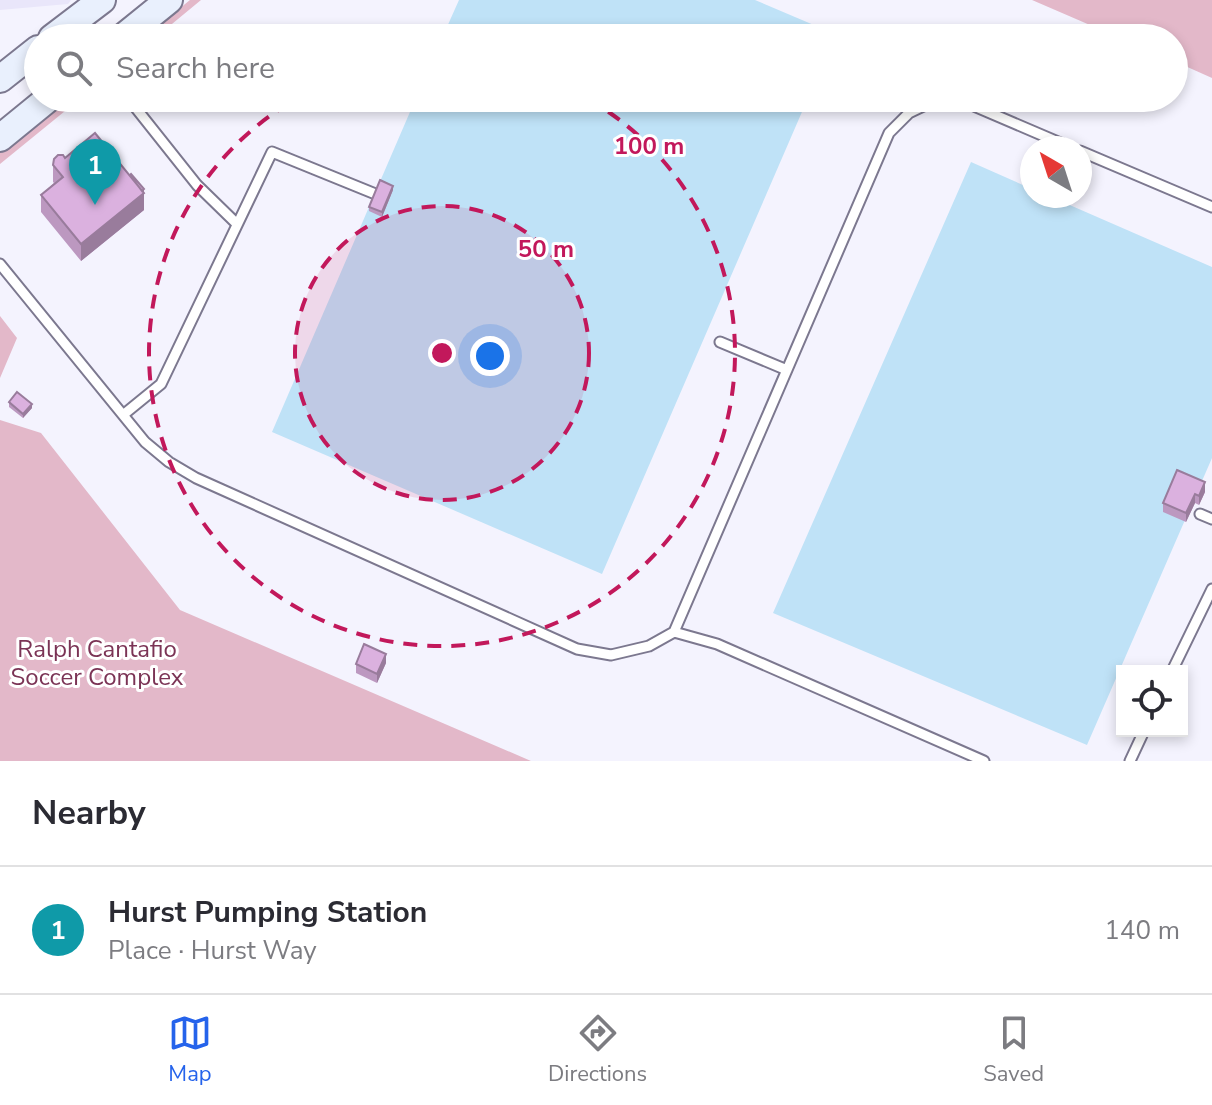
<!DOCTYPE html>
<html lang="en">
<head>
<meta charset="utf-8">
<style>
  body { margin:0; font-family:"Nunito Sans",sans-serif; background:#f2f2f3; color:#2b2b33 }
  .controls { position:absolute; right:24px; bottom:24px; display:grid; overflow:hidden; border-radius:0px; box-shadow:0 4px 12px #0003 }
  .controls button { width:72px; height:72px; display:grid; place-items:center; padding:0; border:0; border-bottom:2px solid #e1e1e2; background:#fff; color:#2b2b33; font:40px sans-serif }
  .compass { position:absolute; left:1020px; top:136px; width:72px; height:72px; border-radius:50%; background:#fff; box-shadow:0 4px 12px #0003; rotate:321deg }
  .you { position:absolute; left:490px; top:356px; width:28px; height:28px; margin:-20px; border:6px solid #fff; border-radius:50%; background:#1a73e8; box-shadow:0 0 0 12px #1a73e833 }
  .badge { display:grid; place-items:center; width:52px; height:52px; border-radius:50%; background:#2563eb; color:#fff; font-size:26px; font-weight:700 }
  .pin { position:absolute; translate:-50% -66px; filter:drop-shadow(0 2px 4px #0008) }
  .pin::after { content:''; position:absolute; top:42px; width:28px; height:24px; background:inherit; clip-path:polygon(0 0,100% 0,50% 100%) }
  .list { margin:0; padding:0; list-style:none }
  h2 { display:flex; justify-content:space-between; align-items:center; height:104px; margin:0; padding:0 32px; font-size:34px }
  h2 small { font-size:26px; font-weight:400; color:#7c7c81 }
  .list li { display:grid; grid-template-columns:52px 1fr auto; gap:24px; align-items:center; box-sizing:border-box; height:128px; padding:0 32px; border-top:2px solid #e1e1e2 }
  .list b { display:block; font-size:30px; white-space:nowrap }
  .list p { margin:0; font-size:26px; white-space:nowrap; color:#7c7c81 }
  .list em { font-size:26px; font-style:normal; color:#7c7c81 }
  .icon { flex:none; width:44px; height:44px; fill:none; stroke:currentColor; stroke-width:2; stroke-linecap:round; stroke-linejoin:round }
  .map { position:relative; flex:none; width:1212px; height:761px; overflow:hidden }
  .search { position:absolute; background:#fff; box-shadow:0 4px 12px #0003; left:24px; right:24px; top:24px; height:88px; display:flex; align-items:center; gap:20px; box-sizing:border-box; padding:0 28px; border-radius:44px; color:#7c7c81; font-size:30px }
  .sheet { height:232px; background:#fff }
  nav { display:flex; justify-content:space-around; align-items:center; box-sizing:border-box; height:112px; border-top:2px solid #e1e1e2; background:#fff; font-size:22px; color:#7c7c81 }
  nav a { display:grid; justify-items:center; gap:4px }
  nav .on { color:#2563eb }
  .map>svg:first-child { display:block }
</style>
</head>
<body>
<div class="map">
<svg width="1212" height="761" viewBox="0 0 1212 761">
  <rect width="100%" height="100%" fill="#f4f3fe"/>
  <path fill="#e9e6fa" d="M0 0H71L68 4 0 10Z"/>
  <path fill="#e3b8c9" d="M190 0H201L155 38H143Z
    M1032 0H1212V78L1174 61V38H1120Z
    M68 98H81L0 164V152Z
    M0 316 17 338 0 378Z
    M0 420 41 433 180 610 531 761H0Z"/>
  <path fill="#bfe2f7" d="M459 0H755L835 34 834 38H442Z
    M416 98H808L602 574 272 432Z
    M971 162 1032 189V196H1049L1212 267V458L1087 745 773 613Z"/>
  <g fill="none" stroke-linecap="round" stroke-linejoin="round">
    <g stroke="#7c788f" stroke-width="13">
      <path id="lane" d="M135 107 197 185 237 224
        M1080 151 1212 207
        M0 264 145 442 169 462 196 478 577 649 611 655 649 646 674 632 717 644 984 761
        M720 342 787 370
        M123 415 161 384 272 152 373 193
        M1200 514 1212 519
        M674 632 889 133 909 113 932 102 951 100 974 106 1072 148
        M1172 671 1212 589
        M1130 761 1144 731"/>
    </g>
    <g stroke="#7c788f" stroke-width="30">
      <path id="secondary" d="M52 38 102 0
        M122 38 169 0
        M0 79 38 49
        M0 138 49 98"/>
    </g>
    <use href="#lane" stroke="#fff" stroke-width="9"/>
    <use href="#secondary" stroke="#e9f0fd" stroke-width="26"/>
  </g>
  <path fill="#bc98c0" d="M65 158 130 175 144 189V210L81 261 41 212V195L54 183 53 182V165Z
    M393 190 382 217 369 211V207Z
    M9 402 32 408 23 418 9 407Z
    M1205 492 1199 505 1195 503 1186 522 1163 512V503Z
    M386 663 377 683 356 673V664Z"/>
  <path fill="#997c9c" d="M393 186V190L382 217V212Z
    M144 189V210L81 261V244Z
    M32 404V408L23 418V414Z
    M1205 482V492L1199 505V496Z
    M1195 494V503L1186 522V513Z
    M386 654V663L377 683V674Z"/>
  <path fill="#dbb1df" stroke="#997c9c" stroke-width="2" d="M95 133 144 193 81 244 41 195 63 177 53 165 54 159 58 155H63L65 158Z
    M131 174 144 189 142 191 130 175Z
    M380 180 393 186 382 212 369 207Z
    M17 392 32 404 23 414 9 402Z
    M1177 470 1205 482 1199 496 1195 494 1186 513 1163 503Z
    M364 644 386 654 377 674 356 664Z"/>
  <circle cx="442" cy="353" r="147" fill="#c2185b" fill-opacity=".12"/>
  <g fill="none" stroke="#c2185b" stroke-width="4" stroke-dasharray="14 10">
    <circle cx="442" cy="353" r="147"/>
    <path d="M588 99A293 293 0 1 1 296 99"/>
  </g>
  <g text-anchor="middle" stroke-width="6" stroke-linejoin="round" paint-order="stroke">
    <g font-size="24" fill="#7b3355" stroke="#fff">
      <text x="97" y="657">Ralph Cantafio<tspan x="97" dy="28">Soccer Complex</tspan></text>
    </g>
  </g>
  <circle cx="442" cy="353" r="12" fill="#c2185b" stroke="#fff" stroke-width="4"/>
  <g font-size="24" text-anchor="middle" font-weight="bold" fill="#c2185b" stroke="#fff" stroke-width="6" stroke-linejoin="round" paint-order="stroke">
    <text x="649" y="154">100 m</text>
    <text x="546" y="257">50 m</text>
  </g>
</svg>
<div class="controls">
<button><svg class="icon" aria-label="locate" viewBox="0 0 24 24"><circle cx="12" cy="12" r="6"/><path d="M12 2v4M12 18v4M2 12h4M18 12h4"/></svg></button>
</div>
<svg class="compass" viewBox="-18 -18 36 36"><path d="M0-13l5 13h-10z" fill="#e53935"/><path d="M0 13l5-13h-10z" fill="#7c7c81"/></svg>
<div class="you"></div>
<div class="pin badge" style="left:95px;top:205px;background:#0f9aa8">1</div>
<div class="search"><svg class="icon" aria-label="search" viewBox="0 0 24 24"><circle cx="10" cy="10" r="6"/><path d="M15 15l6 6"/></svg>Search here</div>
</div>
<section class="sheet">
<h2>Nearby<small></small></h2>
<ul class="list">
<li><span class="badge" style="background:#0f9aa8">1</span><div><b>Hurst Pumping Station</b><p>Place · Hurst Way</p></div><em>140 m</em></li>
</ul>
</section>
<nav>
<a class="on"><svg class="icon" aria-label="map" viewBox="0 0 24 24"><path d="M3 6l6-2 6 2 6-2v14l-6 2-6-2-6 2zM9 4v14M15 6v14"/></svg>Map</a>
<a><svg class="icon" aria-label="directions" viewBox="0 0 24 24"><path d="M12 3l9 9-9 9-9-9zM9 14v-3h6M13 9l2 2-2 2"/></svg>Directions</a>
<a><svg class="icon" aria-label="saved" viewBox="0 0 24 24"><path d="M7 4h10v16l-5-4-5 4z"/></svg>Saved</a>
</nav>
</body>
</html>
